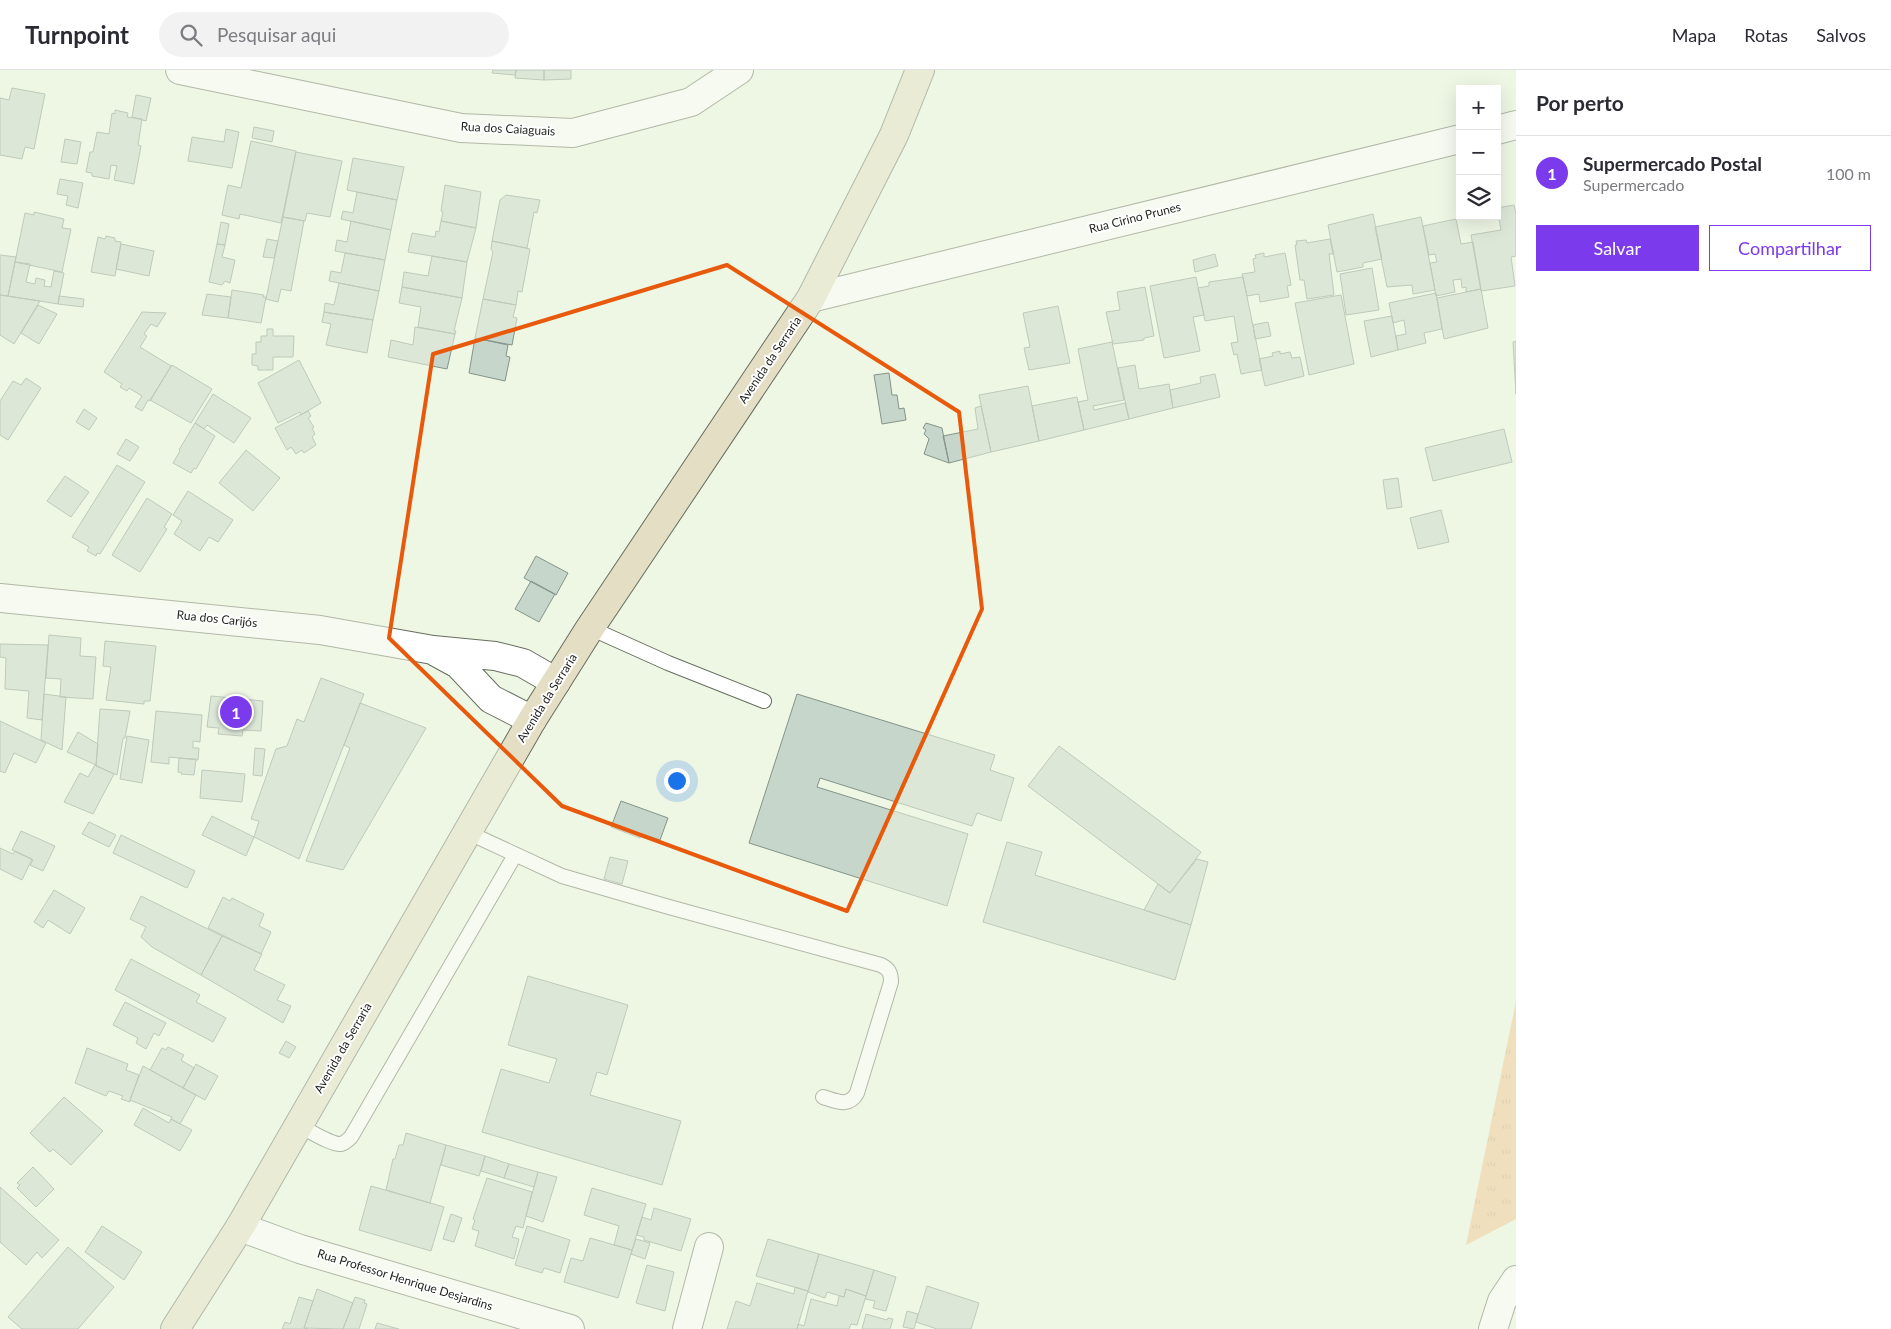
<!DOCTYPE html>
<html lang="pt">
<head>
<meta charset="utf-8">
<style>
  body { margin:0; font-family:Lato,sans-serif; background:#f2f2f3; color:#2b2b33 }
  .controls { position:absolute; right:15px; top:15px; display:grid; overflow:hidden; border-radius:0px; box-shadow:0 5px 20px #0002 }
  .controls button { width:45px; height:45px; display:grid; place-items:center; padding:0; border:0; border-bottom:1px solid #e1e1e2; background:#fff; color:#2b2b33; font:25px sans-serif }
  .you { position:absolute; left:676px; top:710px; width:18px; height:18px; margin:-12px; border:4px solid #fff; border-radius:50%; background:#1a73e8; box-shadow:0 0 0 8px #1a73e833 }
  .badge { display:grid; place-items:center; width:32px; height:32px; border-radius:50%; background:#7c3aed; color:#fff; font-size:16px; font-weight:700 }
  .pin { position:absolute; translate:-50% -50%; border:2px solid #fff; box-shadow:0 1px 5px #0006 }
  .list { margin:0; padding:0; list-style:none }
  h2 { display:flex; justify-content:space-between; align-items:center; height:65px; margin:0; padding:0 20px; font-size:21px }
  h2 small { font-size:16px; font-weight:400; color:#7c7c81 }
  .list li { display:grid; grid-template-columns:32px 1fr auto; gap:15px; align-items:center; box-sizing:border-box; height:75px; padding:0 20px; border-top:1px solid #e1e1e2 }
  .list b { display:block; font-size:19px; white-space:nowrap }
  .list p { margin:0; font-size:16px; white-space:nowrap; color:#7c7c81 }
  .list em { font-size:16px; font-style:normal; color:#7c7c81 }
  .actions { display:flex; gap:10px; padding:15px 20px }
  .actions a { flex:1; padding:11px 0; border:1px solid #7c3aed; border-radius:0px; text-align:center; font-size:18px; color:#7c3aed }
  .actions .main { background:#7c3aed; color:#fff }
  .icon { flex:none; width:28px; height:28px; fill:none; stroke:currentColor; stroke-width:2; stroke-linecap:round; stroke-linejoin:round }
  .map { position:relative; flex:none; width:1516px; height:1259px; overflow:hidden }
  header { display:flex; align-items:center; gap:30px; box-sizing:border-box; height:70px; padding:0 25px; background:#fff; border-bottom:1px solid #e1e1e2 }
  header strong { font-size:24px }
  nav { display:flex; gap:28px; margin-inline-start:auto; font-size:18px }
  .search { width:350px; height:45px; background:#f2f2f3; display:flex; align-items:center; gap:12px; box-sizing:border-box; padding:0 18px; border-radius:28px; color:#7c7c81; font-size:19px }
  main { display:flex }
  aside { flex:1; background:#fff }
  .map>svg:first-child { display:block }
</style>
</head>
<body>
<header>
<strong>Turnpoint</strong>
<div class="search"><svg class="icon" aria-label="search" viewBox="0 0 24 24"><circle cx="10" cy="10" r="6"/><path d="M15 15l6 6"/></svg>Pesquisar aqui</div>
<nav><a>Mapa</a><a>Rotas</a><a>Salvos</a></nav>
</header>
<main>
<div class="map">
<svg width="1516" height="1259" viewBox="0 0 1516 1259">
  <defs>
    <pattern id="park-tufts" width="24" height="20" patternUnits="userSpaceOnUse" patternTransform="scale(1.25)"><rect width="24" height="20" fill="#f2c38c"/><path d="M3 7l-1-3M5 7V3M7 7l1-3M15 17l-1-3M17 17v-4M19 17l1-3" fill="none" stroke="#cfa778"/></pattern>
  </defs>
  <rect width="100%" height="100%" fill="#eef6e4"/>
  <path fill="url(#park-tufts)" d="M1516 931V1149L1466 1175Z"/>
  <path fill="#c6d6ca" stroke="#849488" d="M493 0H516L515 5 492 3Z
    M516 0H544V10L515 8Z
    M544 0H571V9L544 10Z
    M12 18 45 24 34 79 25 77 22 89 0 85V28L9 30Z
    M136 25 151 28 146 51 132 47Z
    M115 40 128 43 127 47 142 49 138 75 141 76 134 114 114 110 117 96 111 95 109 109 92 106V103L86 102 90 82H93L97 62 109 64 112 43 115 44Z
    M254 57 274 61 272 72 252 68Z
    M226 59 239 62 232 98 188 91 192 67 224 72Z
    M65 69 81 72 77 94 61 92Z
    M251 71 296 81 281 153 240 144 239 149 222 145 228 115 241 118Z
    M296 82 342 91 330 147 307 143 305 151 283 147Z
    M353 88 404 97 397 130 347 120Z
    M60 109 83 113 78 138 66 135 68 126 57 124Z
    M445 115 481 122 476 158 441 151 443 142 441 141Z
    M357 122 397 130 391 160 341 149 343 141 353 143Z
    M506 125 540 130 537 143 534 142 527 178 492 171 500 130Z
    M1514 135 1516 144V186L1511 187 1515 216 1481 221 1471 165 1501 160 1497 138Z
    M34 142 64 149 62 158 71 159 62 202 15 192 25 143 34 145Z
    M1373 144 1382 189 1363 193V197L1337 202 1328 155Z
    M283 147 304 151 291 221 281 219 278 232 266 229Z
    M1421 147 1435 220 1413 224 1412 215 1387 217 1375 157Z
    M1456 149 1461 174 1473 172 1481 219 1466 222V217L1462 218 1461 209 1453 210 1455 222 1436 226 1430 193 1437 192 1435 184 1429 185 1423 156Z
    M351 151 391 160 385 190 335 181 337 170 347 172Z
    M441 151 476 158 467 192 408 182 412 163 435 167 436 161 439 162Z
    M221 152 229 154 225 175 217 174Z
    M106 166 115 168V171L121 172 115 206 91 202 98 167 105 169Z
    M267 169 278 171 274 188 263 187Z
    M1330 169 1333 184H1329L1334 225 1307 229 1304 210H1300L1295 175H1297L1296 171 1306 170 1307 173Z
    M492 171 530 179 522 222 518 221 516 235 483 229 493 182 491 179Z
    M121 174 154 181 149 206 116 199Z
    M217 174 225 175 222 187 235 190 230 213 225 211 222 215 209 212Z
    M345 183 385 190 379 221 329 211 331 201 341 203Z
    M1264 183V187L1285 183 1291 215 1287 216 1289 227 1260 232 1259 224 1247 226 1242 204 1255 202 1253 189 1256 188 1255 185Z
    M1215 184 1218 196 1195 202 1193 190Z
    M0 185 16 187 8 226 0 225Z
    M432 186 467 192 462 228 402 217 404 202 428 206Z
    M15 192 30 194 26 212 35 214 36 208 45 210 44 216 51 217 54 201 64 203 58 234 8 226Z
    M1372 198 1379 240 1346 245 1340 204Z
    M1196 207 1204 245 1193 247 1200 281 1164 288 1150 216Z
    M1243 207 1262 300 1241 304 1237 284 1234 285 1231 273 1238 272 1234 246 1205 251 1198 218 1209 216V212Z
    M339 213 379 221 373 250 324 242 325 233 334 235Z
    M402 217 462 228 454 261H456L455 264 418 257 421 237 399 233Z
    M1145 217 1154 266 1144 268V270L1113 274 1106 242 1120 240 1117 222Z
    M1481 219 1488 258 1444 269 1437 228Z
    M232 220 264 225 263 227H266L261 253 228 248Z
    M1436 223 1442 259 1424 263 1426 273 1398 280 1396 266 1406 264 1404 250 1393 253 1389 233Z
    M207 224 231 227 228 248 202 245Z
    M0 225 40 231 14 274 0 265Z
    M1341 225 1354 294 1309 305 1295 233Z
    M59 226 84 229 83 237 58 234Z
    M483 229 516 235 513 247 517 248 512 275 475 268Z
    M38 235 57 244 39 274 21 263Z
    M1058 236 1070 293 1029 300 1024 278 1030 277 1023 243Z
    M142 242 166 243 157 257 151 254 144 264 147 266 140 277 171 296 150 331 148 330 142 341 135 337 142 326 129 318 127 321 120 317 122 314 104 302Z
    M324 242 373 250 367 283 326 275 331 254 322 252Z
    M1392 246 1398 280 1371 287 1364 251Z
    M1268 252 1271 266 1255 269 1253 255Z
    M415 257 455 264 447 299 388 287 391 270 413 275Z
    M267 259H273V266H294L293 287H273V300H258V296L252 295V284H256V272H261V266H267Z
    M475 268 508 275 506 286 510 287 505 311 469 303Z
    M1516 271V324L1513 272Z
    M1112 272 1124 330 1093 336 1094 340 1125 333 1129 349 1084 360 1078 332 1088 330 1078 279Z
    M1280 281V284L1290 282 1292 288 1300 287 1304 306 1265 316 1259 289 1273 286 1272 283Z
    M299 290 321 333 301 345 300 342 278 353 258 313Z
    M172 295 212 319 191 353 150 330Z
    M1135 295 1139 319 1169 314 1173 338 1129 349 1118 298Z
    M889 303 892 325H897L899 339 904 338 906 350 882 354 874 305Z
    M1215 304 1220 327 1173 338 1170 320 1201 313 1200 307Z
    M26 308 41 318 8 370 0 365V331L13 311 21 315Z
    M1028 316 1039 371 991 382 979 325Z
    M213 324 251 348 234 373 207 355 204 359 195 353Z
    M1077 327 1084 360 1039 371 1032 336Z
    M981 336 991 382 949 393 943 366 978 359 975 338Z
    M84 339 97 348 89 360 76 352Z
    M308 341 311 346 308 348 314 357 312 358 315 364 312 367 316 375 304 383 302 380 296 384 291 377 287 380 275 358Z
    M195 353 215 366 196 399 194 398 191 403 173 393 180 381 179 380Z
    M926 353 942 358 949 393 924 384 929 369 924 364 926 360 923 358Z
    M1504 359 1512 392 1433 411 1425 378Z
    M126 369 139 377 130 391 117 384Z
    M246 380 280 408 253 441 219 413Z
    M117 395 145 412 100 484 97 483 96 486 87 481 89 477 72 467Z
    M65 406 89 422 71 447 47 431Z
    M1398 408 1402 437 1387 439 1383 410Z
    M188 421 233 450 218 472 209 467 200 481 174 464 182 451 173 445Z
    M147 428 172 444 164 457 167 459 140 502 112 485Z
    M1441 440 1449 472 1418 479 1410 448Z
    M536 486 568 503 556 525 524 508Z
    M531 511 555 524 539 552 515 539Z
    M49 565 81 568 80 586 96 587 93 629 60 627 61 609 46 608Z
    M105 571 156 576 150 631H144V634L106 630 111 597 103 596Z
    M0 574 48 575 42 650 27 648 29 621 5 619 6 588 0 587Z
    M321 608 364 624 299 789 254 767 259 751 251 749 276 679 287 676 297 649 304 652Z
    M44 624 66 627 62 680 41 670Z
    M797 624 995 685 990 700 1014 708 1001 751 977 743 972 756 820 708 817 717 968 764 947 836 749 773Z
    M211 626 263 631 261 661 243 660 242 666 218 664 219 658 207 657Z
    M360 633 426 658 343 800 306 791 350 678 344 675Z
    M100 639 130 641 125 668H123L117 705 96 696Z
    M156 641 202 645 200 672 193 671V678H199L198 690 169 687V694L151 692Z
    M0 651 46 673 36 693 14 683 5 703 0 701Z
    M78 662 98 674 96 695 67 682Z
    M127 666 149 670 142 713 120 709Z
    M1059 676 1201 782 1170 823 1028 716Z
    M255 678 265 679 262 706 253 705Z
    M179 688 196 689 194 705 181 704 182 703 178 702Z
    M95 695 114 704 93 744 64 732 80 703 88 707Z
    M202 700 245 704 242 732 200 728Z
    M621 731 668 748 660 770 642 764 640 768 611 757Z
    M212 746 254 767 246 786 202 765Z
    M89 752 116 765 109 777 82 764Z
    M21 761 55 776 43 801 30 795 33 790 12 780Z
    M121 765 195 801 187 818 113 783Z
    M1007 772 1042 782 1035 805 1191 855 1175 910 983 852Z
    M0 778 13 784 15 781 32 789 22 810 0 799Z
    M610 787 628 791 622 814 604 809Z
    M1197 789 1208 792 1191 855 1144 840 1158 814 1170 823Z
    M54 820 85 838 70 864 48 850 43 858 34 852Z
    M141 826 222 866 201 905 152 877 141 867 146 857 130 849Z
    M223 827 230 831 232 828 264 844 259 856 271 862 261 884 208 858Z
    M222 866 262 884 254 900 285 915 277 930 291 936 283 953 201 905Z
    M131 889 200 925 196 932 226 948 213 972 115 920Z
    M528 906 628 935 607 1005 597 1002 590 1025 681 1051 662 1115 482 1062 501 999 549 1013 557 989 508 975Z
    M125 932 166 953 159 966 154 963 146 979 136 973 138 968 113 955Z
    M286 971 296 977 289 988 279 983Z
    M168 977 184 985 181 990 194 998 183 1018 150 1000 162 978 166 980Z
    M87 978 128 994 126 1000 139 1005 130 1030V1032L121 1029 123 1026 109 1021 106 1026 75 1013Z
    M196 994 218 1006 205 1030 183 1018Z
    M143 996 196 1025 180 1054 171 1049 172 1047 130 1030Z
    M64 1027 103 1061 71 1095 53 1079 50 1082 30 1063Z
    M143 1038 169 1053 171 1049 192 1060 180 1081 134 1055Z
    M406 1063 446 1075 430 1133 386 1120 393 1089H395L399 1075H403Z
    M446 1075 485 1086 479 1106 441 1095Z
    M485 1086 509 1094 504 1108 481 1101Z
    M509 1094 538 1102 534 1117 504 1108Z
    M33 1097 54 1119 36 1137 17 1118 20 1115 17 1113Z
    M538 1102 557 1107 543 1152 526 1146Z
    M487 1108 532 1122 523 1158 516 1156 512 1167 519 1169 514 1189 475 1176 479 1161 472 1159 475 1150 473 1149Z
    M371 1116 444 1137 431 1181 359 1160Z
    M0 1117 59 1170 42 1188 37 1182 26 1195 0 1172Z
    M592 1118 646 1134 632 1180 614 1175 619 1156 584 1145Z
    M654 1138 691 1149 681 1181 644 1170V1167L637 1165 642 1147 651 1150Z
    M451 1144 462 1148 454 1172 443 1169Z
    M102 1156 142 1182 124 1210 85 1182Z
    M527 1156 570 1170 560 1203 544 1198 542 1203 515 1195Z
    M590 1168 632 1180 618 1228 564 1212 571 1188 583 1191Z
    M636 1169 650 1173 645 1189 631 1184Z
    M768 1169 819 1184 808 1221 756 1206Z
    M68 1177 114 1217 78 1259H22L8 1247Z
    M819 1184 874 1200 866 1226 846 1219 844 1227 827 1222 825 1228 808 1222Z
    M647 1195 674 1202 665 1241 636 1233Z
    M874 1200 896 1207 886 1241 873 1238 875 1231 865 1229Z
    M757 1213 794 1224 795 1217 808 1221 797 1259H727L736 1231 750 1236Z
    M927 1216 979 1233 971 1259H937L916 1252Z
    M317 1219 353 1233 343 1259 304 1258Z
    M846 1219 866 1226 857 1255 851 1254 849 1259H797L798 1254 804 1256 811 1229 837 1236 839 1226 844 1227Z
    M299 1227 313 1231 304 1258 308 1259H282L285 1252 290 1254Z
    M355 1227 365 1230 364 1233 367 1234 359 1259H343Z
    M907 1241 918 1244 914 1259 903 1257Z
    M866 1244 887 1250 888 1248 893 1249 890 1259H862Z
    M377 1253 399 1259H375Z"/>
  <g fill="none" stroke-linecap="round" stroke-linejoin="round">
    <g stroke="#676e5f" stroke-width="16">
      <path id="service" d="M590 558 668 593 764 631
        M467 762 562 806 669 837 881 895C889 899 891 903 891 912L857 1023C849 1038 836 1031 823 1027
        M299 1056C309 1060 331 1075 341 1074 345 1073 348 1070 351 1067L515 785"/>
    </g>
    <g stroke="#676e5f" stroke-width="30">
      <path id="minor" d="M180 0 461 58 573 63 691 32 739 0
        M0 528 320 560 433 580 495 586 523 593 556 612
        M436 582 458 594 491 629 532 650
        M240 1157 300 1179 570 1259
        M687 1259 709 1177
        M1493 1259 1502 1231 1516 1210"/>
    </g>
    <g stroke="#676e5f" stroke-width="30">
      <path id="tertiary" d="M1497 60 1516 55
        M811 228 1460 69"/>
    </g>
    <g stroke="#676e5f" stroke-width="30">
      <path id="secondary" d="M175 1259 240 1157 532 650 590 558 811 228 894 65 920 0"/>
    </g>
    <use href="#service" stroke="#fff" stroke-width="14"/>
    <use href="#minor" stroke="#fff" stroke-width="28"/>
    <use href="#tertiary" stroke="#fff" stroke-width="28"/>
    <use href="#secondary" stroke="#e3dec4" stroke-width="28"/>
  </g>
  <path d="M0 0H1516V1259H0ZM727 195 959 342 982 539 847 841 562 736 389 568 433 284Z" fill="#eef6e4" fill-opacity=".55" fill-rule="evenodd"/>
  <path fill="none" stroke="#e8590c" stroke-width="4" stroke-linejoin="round" d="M727 195 959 342 982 539 847 841 562 736 389 568 433 284Z"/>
  <g text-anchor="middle" stroke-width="4" stroke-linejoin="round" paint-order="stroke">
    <g font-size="12" fill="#1e211b" stroke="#fff">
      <text transform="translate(508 59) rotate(3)" y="4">Rua dos Caiaguais</text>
      <text transform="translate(1135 148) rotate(-14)" y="4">Rua Cirino Prunes</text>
      <text transform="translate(770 290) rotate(-56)" y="4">Avenida da Serraria</text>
      <text transform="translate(217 549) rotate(6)" y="4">Rua dos Carijós</text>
      <text transform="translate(547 628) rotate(-58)" y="4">Avenida da Serraria</text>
      <text transform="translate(343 978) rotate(-60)" y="4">Avenida da Serraria</text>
      <text transform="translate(405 1210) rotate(17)" y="4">Rua Professor Henrique Desjardins</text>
    </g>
  </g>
</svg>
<div class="controls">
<button>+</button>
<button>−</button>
<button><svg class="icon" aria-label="layers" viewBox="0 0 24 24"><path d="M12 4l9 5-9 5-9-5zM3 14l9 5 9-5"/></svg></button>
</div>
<div class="you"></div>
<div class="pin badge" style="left:236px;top:642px">1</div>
</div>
<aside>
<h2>Por perto<small></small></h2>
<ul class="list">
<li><span class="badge">1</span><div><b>Supermercado Postal</b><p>Supermercado</p></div><em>100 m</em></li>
</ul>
<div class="actions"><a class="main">Salvar</a><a>Compartilhar</a></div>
</aside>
</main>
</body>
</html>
